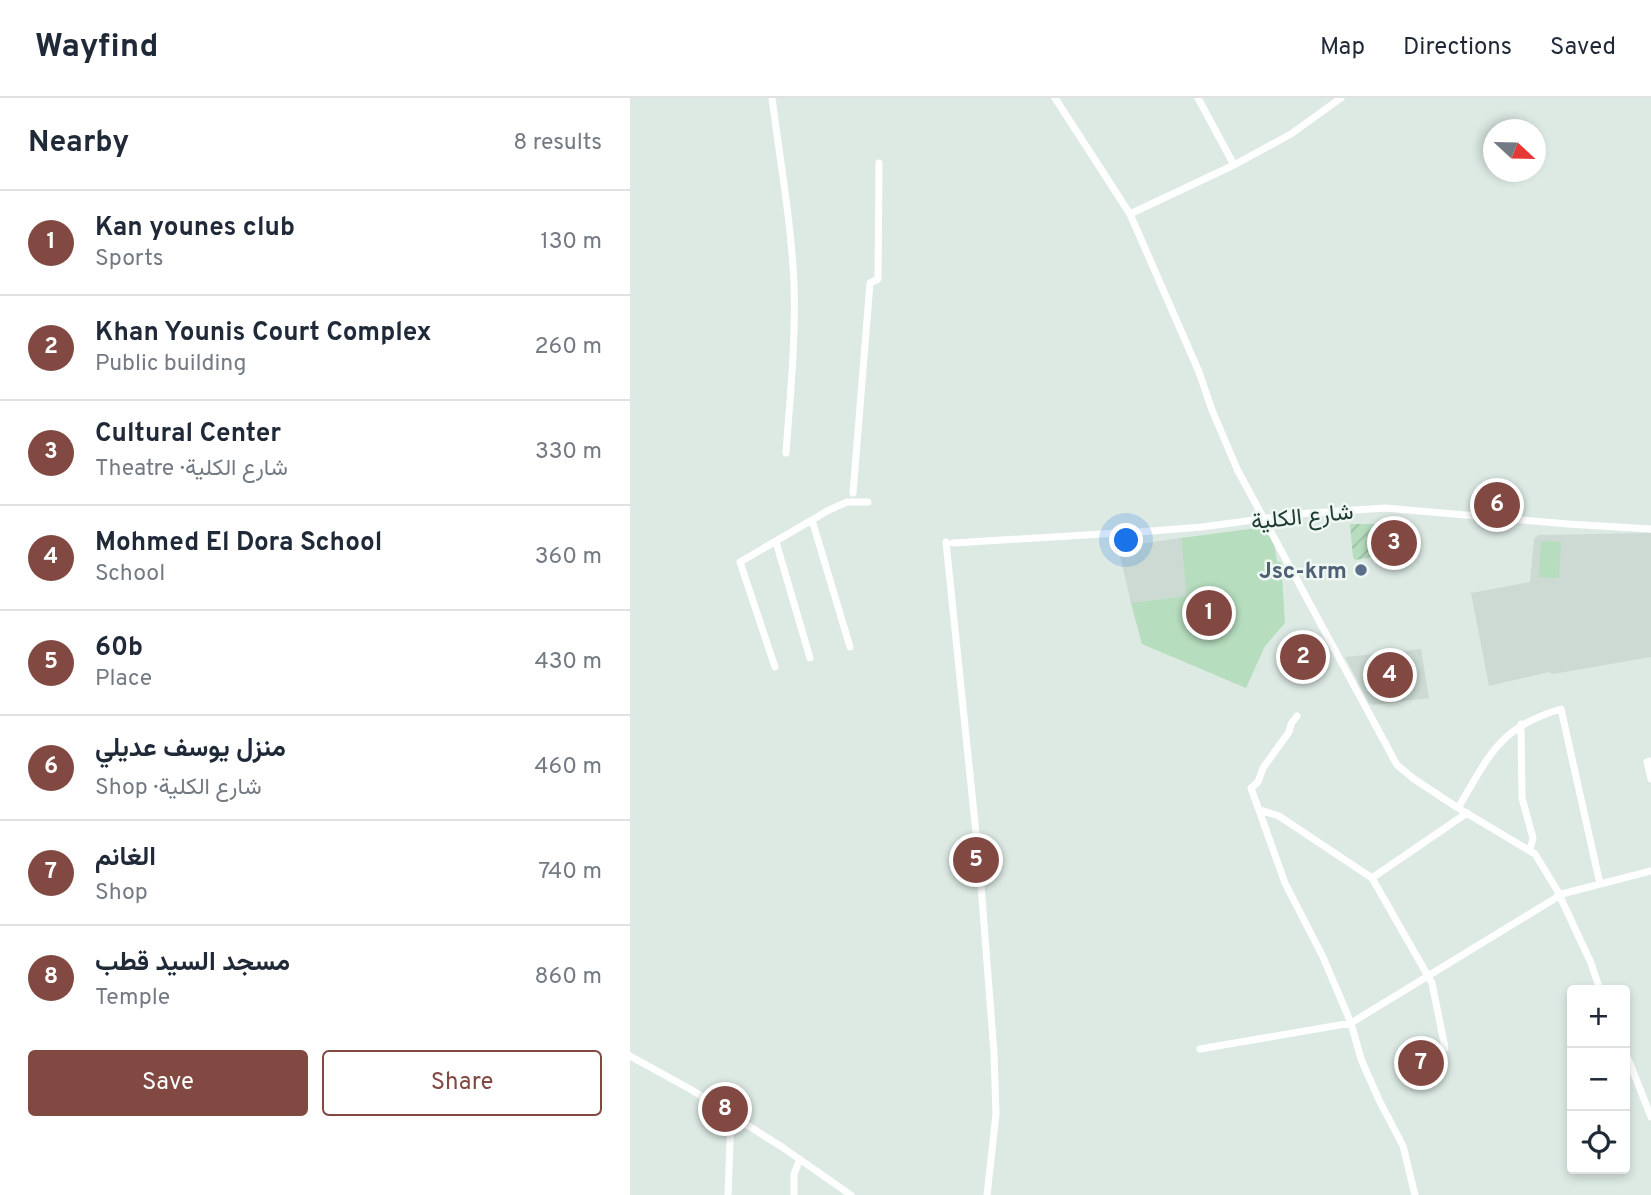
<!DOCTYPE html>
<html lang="en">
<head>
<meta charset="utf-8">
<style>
  body { margin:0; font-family:Overpass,Vazirmatn,sans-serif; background:#f6f6f7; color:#1f2937 }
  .controls { position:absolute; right:21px; bottom:21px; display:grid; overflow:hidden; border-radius:7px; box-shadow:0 4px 10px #0003 }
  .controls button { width:63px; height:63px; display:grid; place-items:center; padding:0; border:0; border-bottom:2px solid #e0e1e3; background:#fff; color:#1f2937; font:35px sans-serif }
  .compass { position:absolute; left:853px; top:21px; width:63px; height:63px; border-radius:50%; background:#fff; box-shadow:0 4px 10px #0003; rotate:112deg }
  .you { position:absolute; left:497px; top:443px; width:24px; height:24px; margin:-18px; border:5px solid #fff; border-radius:50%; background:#1a73e8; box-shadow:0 0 0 10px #1a73e833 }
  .badge { display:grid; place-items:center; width:46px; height:46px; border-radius:50%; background:#814941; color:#fff; font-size:23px; font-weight:700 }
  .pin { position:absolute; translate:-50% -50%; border:4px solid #fff; box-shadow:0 2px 7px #0006 }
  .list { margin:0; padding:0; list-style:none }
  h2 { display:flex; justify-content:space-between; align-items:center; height:91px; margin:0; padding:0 28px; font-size:30px }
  h2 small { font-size:23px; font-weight:400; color:#747a83 }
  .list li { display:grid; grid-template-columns:46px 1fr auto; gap:21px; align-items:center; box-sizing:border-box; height:105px; padding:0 28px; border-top:2px solid #e0e1e3 }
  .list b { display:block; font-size:26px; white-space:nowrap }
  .list p { margin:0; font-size:23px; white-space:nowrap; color:#747a83 }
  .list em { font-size:23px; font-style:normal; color:#747a83 }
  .actions { display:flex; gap:14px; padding:21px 28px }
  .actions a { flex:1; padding:16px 0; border:2px solid #814941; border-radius:7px; text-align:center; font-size:24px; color:#814941 }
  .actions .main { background:#814941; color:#fff }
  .icon { flex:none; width:38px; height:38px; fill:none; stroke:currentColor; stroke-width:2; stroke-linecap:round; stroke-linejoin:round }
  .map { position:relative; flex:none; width:1021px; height:1097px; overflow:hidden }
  header { display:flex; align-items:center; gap:42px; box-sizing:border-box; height:98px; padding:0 35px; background:#fff; border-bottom:2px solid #e0e1e3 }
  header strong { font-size:33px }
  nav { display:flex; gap:38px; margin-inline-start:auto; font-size:24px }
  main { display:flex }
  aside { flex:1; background:#fff }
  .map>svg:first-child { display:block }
</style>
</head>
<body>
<header>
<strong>Wayfind</strong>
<nav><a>Map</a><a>Directions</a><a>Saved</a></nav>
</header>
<main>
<aside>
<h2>Nearby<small>8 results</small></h2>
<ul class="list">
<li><span class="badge">1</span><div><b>Kan younes club</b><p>Sports</p></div><em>130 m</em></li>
<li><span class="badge">2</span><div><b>Khan Younis Court Complex</b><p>Public building</p></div><em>260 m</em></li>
<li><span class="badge">3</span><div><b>Cultural Center</b><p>Theatre · شارع الكلية</p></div><em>330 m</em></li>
<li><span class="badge">4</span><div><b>Mohmed El Dora School</b><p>School</p></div><em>360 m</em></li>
<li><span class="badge">5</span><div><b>60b</b><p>Place</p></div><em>430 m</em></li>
<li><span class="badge">6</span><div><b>منزل يوسف عديلي</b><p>Shop · شارع الكلية</p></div><em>460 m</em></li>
<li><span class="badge">7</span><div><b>الغانم</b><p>Shop</p></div><em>740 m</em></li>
<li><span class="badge">8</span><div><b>مسجد السيد قطب</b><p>Temple</p></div><em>860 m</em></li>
</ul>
<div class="actions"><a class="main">Save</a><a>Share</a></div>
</aside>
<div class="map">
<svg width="1021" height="1097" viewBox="0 0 1021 1097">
  <defs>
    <pattern id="garden-furrows" width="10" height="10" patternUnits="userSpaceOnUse" patternTransform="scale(1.75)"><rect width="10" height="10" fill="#b5ddbe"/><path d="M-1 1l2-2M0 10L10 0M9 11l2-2" fill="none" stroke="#9bbea4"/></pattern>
  </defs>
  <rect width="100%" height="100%" fill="#ddeae4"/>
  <path fill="#ccdad3" d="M1021 435V559L923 576 919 574 859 588 841 495 900 484 904 440 909 437Z
    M551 440 558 498 501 505 488 449Z
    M791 551 799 600 743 607 739 605 715 559Z"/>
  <path fill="url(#garden-furrows)" d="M720 426H750L748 455 744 459 725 462 723 459Z"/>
  <path fill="#b5ddbe" d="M635 429 643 437 647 464H651L655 525 635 548 616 590 512 546 501 505 557 498 551 440Z
    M911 443 931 444 929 480 909 479Z
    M748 573 751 593 739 594 737 574Z"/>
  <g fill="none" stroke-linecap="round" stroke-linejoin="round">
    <path stroke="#fff" stroke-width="7" d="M142 0C150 62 161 123 164 185 166 242 160 299 156 355
      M425 0 500 116 569 274 582 312 607 371 767 667 784 681 828 710 905 756 927 792 961 865 970 892
      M568 0 604 67
      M500 116 604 67 661 36 711 0
      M223 395 240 185 248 181 249 65
      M182 422 220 549
      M146 444 180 560
      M316 444 350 774 364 955 366 1016 357 1097
      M323 445 522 433 572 429 667 416 755 410 938 426 1021 431
      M145 569 110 464 199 412 217 404H238
      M667 618 661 626 659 634 633 670 628 684 621 690 655 785 693 859 721 925 731 961 749 1002 773 1048 785 1097
      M891 626 892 700 903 740 900 752
      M1021 663 1017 664 1021 681
      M828 710C859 658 869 629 931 611L970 786
      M630 712 649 718 742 780 802 885 815 950
      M742 780 837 715
      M928 797 1021 773
      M570 951 721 925 929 798
      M995 953 1021 1019
      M0 958 60 991 152 1049 221 1097
      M98 1097 101 1018
      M164 1097V1076L170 1061"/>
  </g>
  <circle fill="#5c6f8a" stroke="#eef7f2" stroke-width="2.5" cx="731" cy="472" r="7"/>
  <g text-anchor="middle" stroke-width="5" stroke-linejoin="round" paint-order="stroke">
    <g font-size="23" fill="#1e3a31" stroke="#eef7f2">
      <text transform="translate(672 418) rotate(-6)" y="8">شارع الكلية</text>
    </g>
    <g font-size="23" font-weight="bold" fill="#4e5e75" stroke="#eef7f2" text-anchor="end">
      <text x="717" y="480">Jsc-krm</text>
    </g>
  </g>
</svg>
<div class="controls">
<button>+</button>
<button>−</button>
<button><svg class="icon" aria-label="locate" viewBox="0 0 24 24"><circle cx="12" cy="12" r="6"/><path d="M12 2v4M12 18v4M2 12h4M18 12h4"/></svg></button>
</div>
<svg class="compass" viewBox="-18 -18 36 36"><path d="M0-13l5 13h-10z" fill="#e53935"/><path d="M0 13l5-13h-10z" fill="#747a83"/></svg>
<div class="you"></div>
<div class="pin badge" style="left:579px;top:515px">1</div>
<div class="pin badge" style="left:673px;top:559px">2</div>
<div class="pin badge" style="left:764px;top:445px">3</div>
<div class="pin badge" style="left:760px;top:577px">4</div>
<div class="pin badge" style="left:346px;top:762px">5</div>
<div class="pin badge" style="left:867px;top:407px">6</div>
<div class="pin badge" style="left:791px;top:965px">7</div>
<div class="pin badge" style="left:95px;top:1011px">8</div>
</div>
</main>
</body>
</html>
